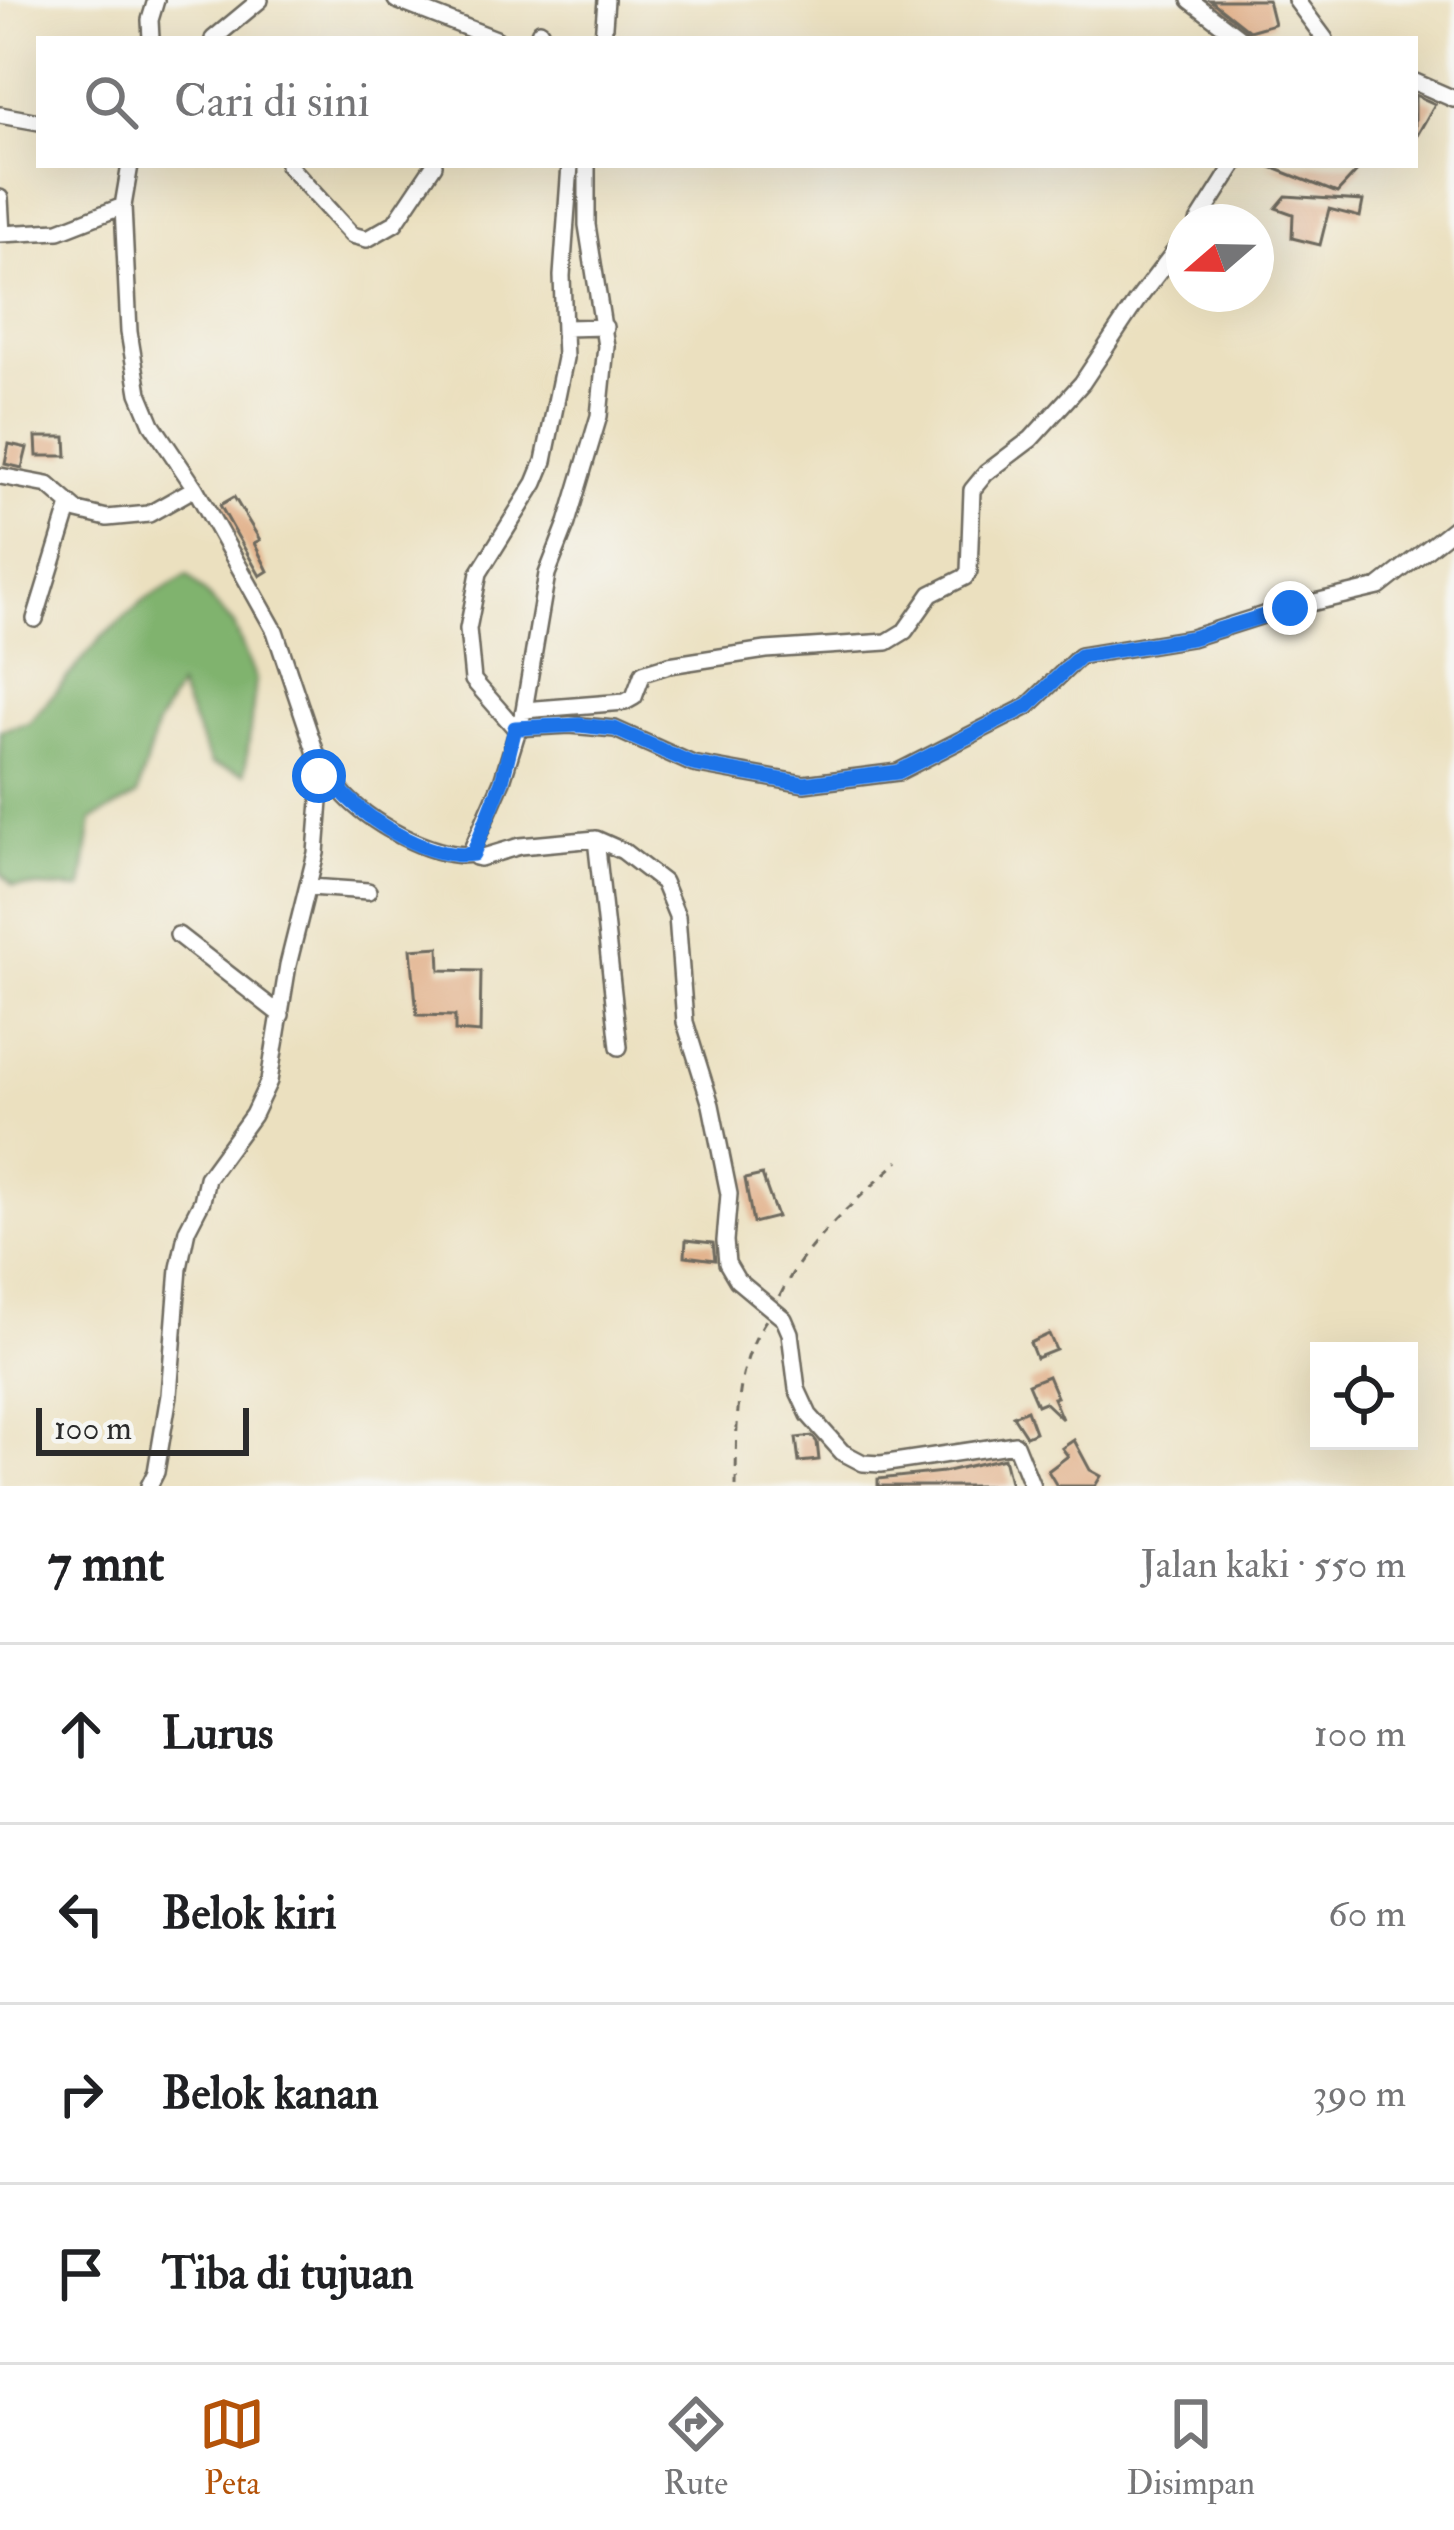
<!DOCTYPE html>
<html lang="id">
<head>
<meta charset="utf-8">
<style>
  body { margin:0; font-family:"IM FELL Double Pica",serif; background:#f2f2f2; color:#202124 }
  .controls { position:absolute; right:36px; bottom:36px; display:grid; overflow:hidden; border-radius:0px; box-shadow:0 12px 48px #0002 }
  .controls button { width:108px; height:108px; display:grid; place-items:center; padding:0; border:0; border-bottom:3px solid #e0e0e0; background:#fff; color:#202124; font:60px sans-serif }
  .compass { position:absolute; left:1166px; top:204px; width:108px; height:108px; border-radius:50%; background:#fff; box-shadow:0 12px 48px #0002; rotate:250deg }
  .scale { position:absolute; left:36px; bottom:30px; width:213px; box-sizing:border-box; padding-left:12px; border:6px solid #2b2b2b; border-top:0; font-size:33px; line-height:42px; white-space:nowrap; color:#2b2b2b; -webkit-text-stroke:9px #f6f6f2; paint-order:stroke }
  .stop { position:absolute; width:36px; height:36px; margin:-27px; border:9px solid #1a73e8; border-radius:50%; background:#fff }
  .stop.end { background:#1a73e8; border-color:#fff; box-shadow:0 3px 12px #0008 }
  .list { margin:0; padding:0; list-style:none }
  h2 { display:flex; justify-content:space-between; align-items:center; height:156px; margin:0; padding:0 48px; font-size:51px }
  h2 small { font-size:39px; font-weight:400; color:#757577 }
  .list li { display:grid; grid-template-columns:78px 1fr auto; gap:36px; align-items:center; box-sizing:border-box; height:180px; padding:0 48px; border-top:3px solid #e0e0e0 }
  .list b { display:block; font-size:45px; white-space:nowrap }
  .list em { font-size:39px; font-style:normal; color:#757577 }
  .icon { flex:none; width:66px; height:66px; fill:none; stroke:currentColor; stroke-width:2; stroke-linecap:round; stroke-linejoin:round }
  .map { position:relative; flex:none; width:1454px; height:1486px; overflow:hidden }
  .search { position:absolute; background:#fff; box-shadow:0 12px 48px #0002; left:36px; right:36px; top:36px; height:132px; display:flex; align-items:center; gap:30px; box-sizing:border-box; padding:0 42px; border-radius:0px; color:#757577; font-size:45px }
  .sheet { height:876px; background:#fff }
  nav { display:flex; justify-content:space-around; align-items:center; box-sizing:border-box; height:168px; border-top:3px solid #e0e0e0; background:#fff; font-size:33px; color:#757577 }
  nav a { display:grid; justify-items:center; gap:6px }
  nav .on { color:#b45309 }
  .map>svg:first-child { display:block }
</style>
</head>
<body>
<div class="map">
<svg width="1454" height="1486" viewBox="0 0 1454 1486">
  <rect width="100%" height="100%" fill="#f6f6f2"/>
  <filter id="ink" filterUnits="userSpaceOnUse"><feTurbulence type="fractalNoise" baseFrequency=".00833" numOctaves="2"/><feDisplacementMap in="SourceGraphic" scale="24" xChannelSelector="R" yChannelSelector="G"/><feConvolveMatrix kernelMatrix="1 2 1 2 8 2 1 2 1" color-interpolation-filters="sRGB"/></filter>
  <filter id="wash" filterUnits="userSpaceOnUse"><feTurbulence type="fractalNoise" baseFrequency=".004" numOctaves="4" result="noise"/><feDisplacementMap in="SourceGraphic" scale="48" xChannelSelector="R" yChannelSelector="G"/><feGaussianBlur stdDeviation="2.7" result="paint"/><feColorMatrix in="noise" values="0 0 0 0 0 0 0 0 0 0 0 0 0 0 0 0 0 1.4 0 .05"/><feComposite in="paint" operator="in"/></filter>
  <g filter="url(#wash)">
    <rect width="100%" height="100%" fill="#ebe0bf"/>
    <path fill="#80b36e" stroke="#566f4c" stroke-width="3" d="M188 575 234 625 256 680 245 773 211 764 178 687 156 727 137 796 92 820 82 889 13 886 0 872V730L29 723 101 638 142 602Z"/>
    <g id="blocks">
      <path fill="#e1af87" d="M1210 0H1268L1274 24 1249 31Z
        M1415 95 1435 104 1415 139Z
        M1266 165H1363L1337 193Z
        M1286 196 1331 199 1363 201 1360 217 1329 209 1320 245 1292 238 1293 214 1276 208Z
        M36 437H66L67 456H37Z
        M9 444 27 448 22 468 5 464Z
        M234 497 260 540 254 543 268 571 260 576 220 505Z
        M439 947 440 970 481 971 480 1033 455 1031V1016L417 1015 411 949Z
        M762 1175 777 1217 753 1223 745 1179Z
        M686 1240 713 1243 715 1260 685 1256Z
        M1049 1334 1056 1350 1036 1358 1030 1343Z
        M1048 1376 1057 1397 1053 1398 1062 1419 1044 1402 1037 1405 1028 1384Z
        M1027 1410 1035 1432 1026 1436 1013 1416Z
        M812 1436 817 1442 819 1460 799 1462 796 1438Z
        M1074 1440 1090 1470 1101 1476 1095 1486H1057L1048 1471 1068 1456 1062 1448Z
        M1004 1458 1011 1486H878V1479L943 1472Z"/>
    </g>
  </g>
  <g filter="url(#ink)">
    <use href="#blocks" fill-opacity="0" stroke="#6e6a5f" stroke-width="3"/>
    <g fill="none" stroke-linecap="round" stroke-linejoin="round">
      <g stroke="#6e6a5f" stroke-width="20">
        <path id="street" d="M396 0 496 39
          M1190 0 1241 39
          M1296 0 1325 39
          M151 39 150 20 156 0
          M213 39 260 0
          M537 39 540 31
          M603 39 606 0
          M1415 82 1454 99
          M0 115 39 122
          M130 165 123 206 129 332 139 393 152 424 195 488 275 631 318 759 320 801 316 853 288 965 269 1081 253 1115 207 1178 202 1201 187 1230 179 1268 169 1395 156 1472 149 1486
          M288 165 352 235 367 239 395 223 434 165
          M570 165 562 276 565 358 544 461 535 483 479 573 468 629 473 680 515 728 570 725 615 729 693 764 804 784 898 772 1028 706 1080 656 1191 638 1276 611 1379 587 1454 528
          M0 198 2 234
          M1198 222 1234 165
          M0 234 59 231 123 206
          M565 328 605 327
          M0 476 48 485 78 511 107 518 149 514 195 488
          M35 619 70 505
          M524 710 547 574 567 523 599 416 606 346 587 225V165
          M319 761C327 770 333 782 341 791 365 821 434 860 473 854
          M596 839 619 1047
          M310 887 368 891
          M178 935 281 1015
          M1032 1486 1015 1444 881 1464 863 1463 842 1452 809 1415 797 1389 790 1333 784 1319 737 1280 727 1263 725 1241 729 1194 711 1105 685 1022 677 916 663 882 623 851 596 839 520 846 480 858 476 857 473 847 502 781 524 710 625 702 634 697 643 673 669 665 766 650 887 642 905 631 931 594 965 577 969 571 972 490 986 473 1031 439 1082 383 1136 302 1184 239"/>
      </g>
      <path stroke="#6e6a5f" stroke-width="3" stroke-dasharray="9 9" stroke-linecap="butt" d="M780 1296C806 1241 855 1202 899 1161
        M736 1486C737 1429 733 1369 766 1320"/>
      <use href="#street" stroke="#fff" stroke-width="15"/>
    </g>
  </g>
  <g fill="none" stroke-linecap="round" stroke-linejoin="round" filter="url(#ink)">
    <path stroke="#1a73e8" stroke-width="15" d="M319 776 318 760C328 772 336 786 347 797 376 826 431 860 473 854L502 781 515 728 579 725 615 729 693 764 804 784 898 772 1028 706 1080 656 1191 638 1290 608"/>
  </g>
</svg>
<div class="controls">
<button><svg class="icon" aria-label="locate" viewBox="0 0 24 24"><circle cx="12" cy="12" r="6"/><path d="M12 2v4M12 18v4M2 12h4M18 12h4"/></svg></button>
</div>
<svg class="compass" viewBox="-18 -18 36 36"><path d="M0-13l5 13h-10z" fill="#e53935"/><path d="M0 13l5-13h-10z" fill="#757577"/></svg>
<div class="scale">100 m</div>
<div class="stop" style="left:319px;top:776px"></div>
<div class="stop end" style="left:1290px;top:608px"></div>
<div class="search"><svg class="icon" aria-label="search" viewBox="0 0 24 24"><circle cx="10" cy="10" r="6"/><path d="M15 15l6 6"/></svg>Cari di sini</div>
</div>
<section class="sheet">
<h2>7 mnt<small>Jalan kaki · 550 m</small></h2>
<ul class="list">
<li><svg class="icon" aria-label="ahead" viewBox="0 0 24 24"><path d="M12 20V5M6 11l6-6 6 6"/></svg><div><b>Lurus</b></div><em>100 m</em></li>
<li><svg class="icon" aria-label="left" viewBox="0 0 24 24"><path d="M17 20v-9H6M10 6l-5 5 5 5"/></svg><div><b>Belok kiri</b></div><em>60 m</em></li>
<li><svg class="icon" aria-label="right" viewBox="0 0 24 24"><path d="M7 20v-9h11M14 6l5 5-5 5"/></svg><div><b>Belok kanan</b></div><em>390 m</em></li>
<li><svg class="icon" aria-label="arrive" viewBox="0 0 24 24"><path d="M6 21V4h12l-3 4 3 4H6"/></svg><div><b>Tiba di tujuan</b></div></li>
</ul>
</section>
<nav>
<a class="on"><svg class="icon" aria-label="map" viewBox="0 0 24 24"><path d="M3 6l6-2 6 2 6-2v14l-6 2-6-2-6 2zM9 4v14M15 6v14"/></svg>Peta</a>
<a><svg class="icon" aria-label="directions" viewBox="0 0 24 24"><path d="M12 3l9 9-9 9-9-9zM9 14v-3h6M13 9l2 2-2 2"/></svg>Rute</a>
<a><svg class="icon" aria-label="saved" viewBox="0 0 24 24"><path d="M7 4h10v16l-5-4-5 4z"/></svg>Disimpan</a>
</nav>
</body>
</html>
